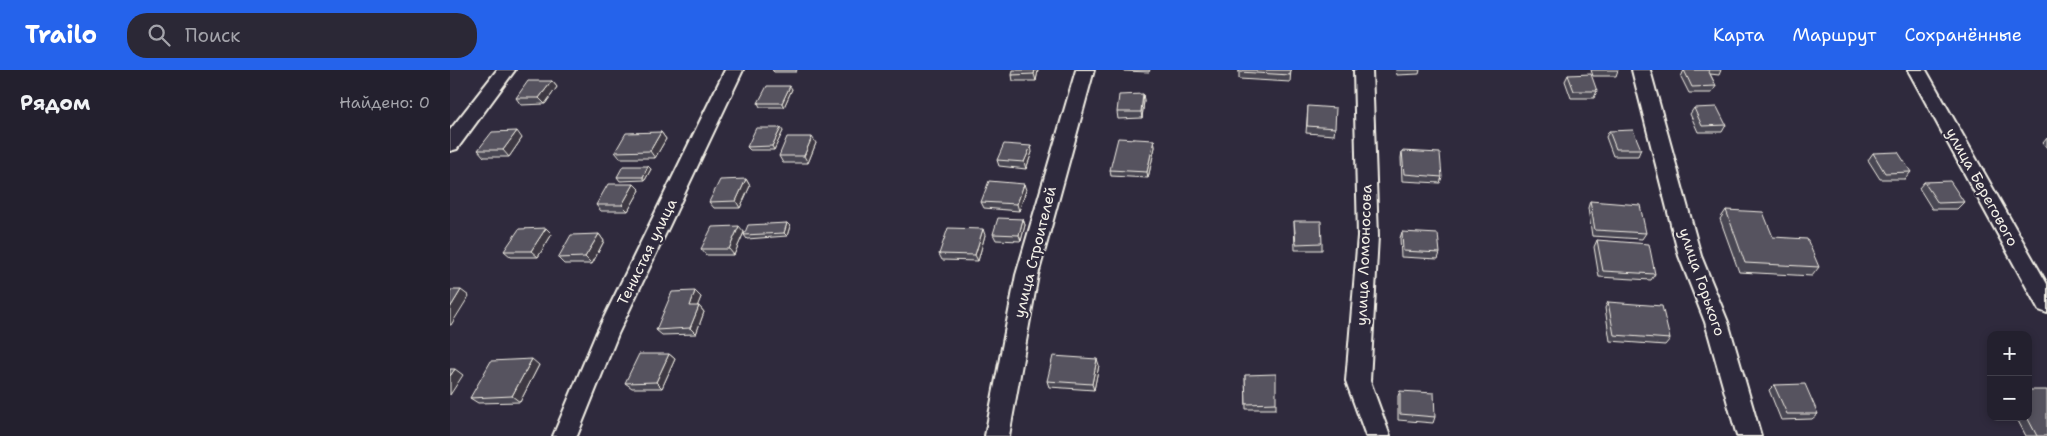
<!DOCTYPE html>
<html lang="ru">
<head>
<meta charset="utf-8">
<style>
  body { margin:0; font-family:"Shantell Sans",sans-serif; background:#2b2836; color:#f1f3f6 }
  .controls { position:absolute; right:15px; bottom:15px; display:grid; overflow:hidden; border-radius:10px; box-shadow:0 2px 8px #0003 }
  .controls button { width:45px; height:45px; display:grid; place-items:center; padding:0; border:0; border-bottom:1px solid #403e4a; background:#23202e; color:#f1f3f6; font:25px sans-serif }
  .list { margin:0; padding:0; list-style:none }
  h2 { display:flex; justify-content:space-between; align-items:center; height:65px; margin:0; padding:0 20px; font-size:21px }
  h2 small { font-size:16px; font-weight:400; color:#a3a3aa }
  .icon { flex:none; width:28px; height:28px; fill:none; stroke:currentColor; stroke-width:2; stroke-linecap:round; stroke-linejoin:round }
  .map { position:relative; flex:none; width:1597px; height:366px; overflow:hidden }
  header { display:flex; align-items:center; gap:30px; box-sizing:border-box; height:70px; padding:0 25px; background:#2563eb; color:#fff }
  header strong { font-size:24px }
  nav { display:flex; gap:28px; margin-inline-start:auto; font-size:18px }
  .search { width:350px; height:45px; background:#2b2836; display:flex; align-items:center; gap:12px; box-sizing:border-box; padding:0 18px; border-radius:20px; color:#a3a3aa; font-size:19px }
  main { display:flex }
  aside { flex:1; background:#23202e }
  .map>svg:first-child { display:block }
</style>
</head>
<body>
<header>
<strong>Trailo</strong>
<div class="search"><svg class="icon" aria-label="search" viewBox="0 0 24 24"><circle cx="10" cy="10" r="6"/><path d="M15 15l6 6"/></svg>Поиск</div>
<nav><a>Карта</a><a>Маршрут</a><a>Сохранённые</a></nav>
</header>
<main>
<aside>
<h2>Рядом<small>Найдено: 0</small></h2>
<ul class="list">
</ul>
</aside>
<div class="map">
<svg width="1597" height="366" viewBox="0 0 1597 366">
  <rect width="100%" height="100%" fill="#2f2a3d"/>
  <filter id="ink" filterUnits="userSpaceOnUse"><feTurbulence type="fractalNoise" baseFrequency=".02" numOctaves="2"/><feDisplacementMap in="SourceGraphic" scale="10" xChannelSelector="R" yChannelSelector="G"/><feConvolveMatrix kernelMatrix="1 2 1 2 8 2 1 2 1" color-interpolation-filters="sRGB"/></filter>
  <g filter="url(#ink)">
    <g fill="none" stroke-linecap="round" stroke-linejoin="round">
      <g stroke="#f4f1e8" stroke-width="4">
        <path id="street" d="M47 0H65L7 79 0 81V60Z
          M275 0H293L168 264 127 366H103L146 264Z
          M626 0H644L588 205 559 366H535L566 205Z
          M904 0H922L928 166 920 311 940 366H916L896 311 908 166Z
          M1182 0H1200L1251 186 1278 252 1311 366H1287L1255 252 1229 186Z
          M1458 0H1476L1597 214V243L1589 240Z"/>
      </g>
      <use href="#street" fill="#2f2a3d" fill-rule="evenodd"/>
    </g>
    <path fill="#4a4752" stroke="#f4f1e8" d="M322 0H347L346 2H324Z
      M588 0 586 11H563L562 5Z
      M674 0H700L699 2 674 1Z
      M789 0H841L840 12 789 9Z
      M946 0H970L969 4 947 5Z
      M1141 0H1168L1166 6H1143Z
      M1234 0H1271L1269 5 1260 4 1266 16 1262 23H1239L1231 7Z
      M1118 5 1147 21 1144 28H1121L1115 11Z
      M102 11 107 17 95 34 71 35 66 28Z
      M342 19 334 37H310L308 33Z
      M693 24 694 31 692 48 668 49 667 42Z
      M858 36 885 58 884 65 856 63Z
      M1244 38 1276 55 1272 62H1248L1240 44Z
      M333 61 324 80H300L297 77Z
      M1159 61 1191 79 1188 86H1163L1156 67Z
      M211 62 216 69 205 88H170L165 82Z
      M72 68 59 87H34L28 80Z
      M1597 68V78L1593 73Z
      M704 70 705 77 698 108 661 106 660 100Z
      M366 73 358 93H333L329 86Z
      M952 81 992 107 990 113 952 111 951 88Z
      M582 82 576 99 549 96 547 90Z
      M1423 83 1461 102 1455 109H1430L1418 90Z
      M198 96 201 99 195 110 170 111 167 107Z
      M296 109 300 116 290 138H264L259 132Z
      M1474 112 1514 132 1507 139H1482L1469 118Z
      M190 120 178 141H151L146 135Z
      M576 120 569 141 534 138 531 132Z
      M1140 131 1196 163 1192 169 1142 166 1138 138Z
      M1276 140 1323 167 1369 197 1362 206 1289 202 1270 149Z
      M573 149 575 155 571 171 546 170 543 164Z
      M844 151 872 173V180H845Z
      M337 153 340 156 337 166 297 169 294 165Z
      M294 162 284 185H256L251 179Z
      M952 162 990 183 988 189 951 187 950 168Z
      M102 164 88 187H61L54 181Z
      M149 164 154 171 142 194H114L108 188Z
      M535 165 528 191 492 190 489 184Z
      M1147 170 1205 204 1201 210 1149 207 1144 177Z
      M251 227 247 236H249L254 242 246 264 212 265 206 260Z
      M1158 232 1220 269 1215 275 1160 271 1155 238Z
      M219 284 225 289 212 318H182L175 313Z
      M89 295 70 332 28 333 20 328Z
      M649 295 644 320 599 317 597 311Z
      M795 305 826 333V339H796Z
      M1324 315 1368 344 1362 349 1331 350 1319 320Z
      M950 321 985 347 983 353 948 350V326Z
      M1566 347H1578L1597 366H1576Z"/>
    <path fill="#3c3942" stroke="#f4f1e8" d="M585 0H588L586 11 584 4Z
      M102 11 107 17 95 34 89 28Z
      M340 16 342 19 334 37 332 33Z
      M693 24 694 31 692 48 691 42Z
      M331 58 333 61 324 80 322 76Z
      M67 61 72 68 59 87 53 80Z
      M211 62 216 69 205 88 200 81Z
      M362 67 366 73 358 93 354 86Z
      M704 70 705 77 698 108 697 102Z
      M581 76 582 82 576 99 574 92Z
      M198 96 201 99 195 110 193 107Z
      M296 109 300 116 290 138 286 131Z
      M184 114 190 120 178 141 172 135Z
      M574 114 576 120 569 141 567 134Z
      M573 149 575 155 571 171 569 165Z
      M337 153 340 156 337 166 334 163Z
      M289 156 294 162 284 185 279 179Z
      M96 158 102 164 88 187 81 181Z
      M533 159 535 165 528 191 525 185Z
      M149 164 154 171 142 194 135 187Z
      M11 220 19 226 1 255H0V238Z
      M245 221 251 227 245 242 240 236Z
      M249 236 254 242 246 264 240 258Z
      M219 284 225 289 212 318 206 312Z
      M82 289 89 295 70 332 62 326Z
      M647 289 649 295 644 320 642 314Z
      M5 299 13 305 0 325V306Z"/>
    <path fill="#56525f" stroke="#f4f1e8" d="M563 0H585L584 4 562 5Z
      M789 0H841L840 5 789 2Z
      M1234 0H1258L1266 16 1242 17Z
      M1141 4 1147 21H1124L1118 5Z
      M78 11H102L89 28H66Z
      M317 16H340L332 33H308Z
      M693 24 691 42H667L669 25Z
      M858 36 886 38 885 58 857 56Z
      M1267 37 1276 55 1252 56 1244 38Z
      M306 58H331L322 76 297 77Z
      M1183 60 1191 79H1166L1159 61Z
      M67 61 53 80H28L42 62Z
      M211 62 200 81 165 82 176 63Z
      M337 67H362L354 86H329Z
      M668 68 704 70 697 102 660 100Z
      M554 74 581 76 574 92 547 90Z
      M952 81 990 83 992 107 954 104Z
      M1448 82 1461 102 1435 103 1423 83Z
      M173 96H198L193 107H167Z
      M296 109 286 131 259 132 270 110Z
      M539 111 574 114 567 134 531 132Z
      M1500 111 1514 132 1488 133 1474 112Z
      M158 114H184L172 135H146Z
      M1140 131 1190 135 1196 163 1145 160Z
      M1276 140 1313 142 1323 167 1357 169 1369 197 1295 193Z
      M548 148 573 149 569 165 543 164Z
      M844 151H871L872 173 846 174Z
      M337 153 334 163 294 165 298 155Z
      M289 156 279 179H251L262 157Z
      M96 158 81 181H54L69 159Z
      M498 158 533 159 525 185 489 184Z
      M952 162 988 164 990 183 953 181Z
      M149 164 135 187 108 188 121 165Z
      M1147 170 1199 174 1205 204 1153 201Z
      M0 220H11L0 238Z
      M245 221 240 236H249L240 258 206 260 222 222Z
      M1158 232 1212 236 1220 269 1164 265Z
      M189 284H219L206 312 175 313Z
      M603 286 647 289 642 314 597 311Z
      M82 289 62 326 20 328 41 291Z
      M0 299H5L0 306Z
      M826 304V333L796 334 795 305Z
      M1355 314 1368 344H1337L1324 315Z
      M1578 320H1597V366H1587L1577 347H1578Z
      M950 321 984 323 985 347 950 344Z"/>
  </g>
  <g text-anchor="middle" stroke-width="4.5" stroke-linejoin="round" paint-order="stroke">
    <g font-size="15" fill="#f4f1e8" stroke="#2f2a3d">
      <text transform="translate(1532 117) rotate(61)" y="5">улица Берегового</text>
      <text transform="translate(197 182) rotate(-64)" y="5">Тенистая улица</text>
      <text transform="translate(585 182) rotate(-76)" y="5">улица Строителей</text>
      <text transform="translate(914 185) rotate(-88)" y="5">улица Ломоносова</text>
      <text transform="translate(1252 212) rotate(71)" y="5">улица Горького</text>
    </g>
  </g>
</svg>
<div class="controls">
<button>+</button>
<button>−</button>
</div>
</div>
</main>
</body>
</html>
